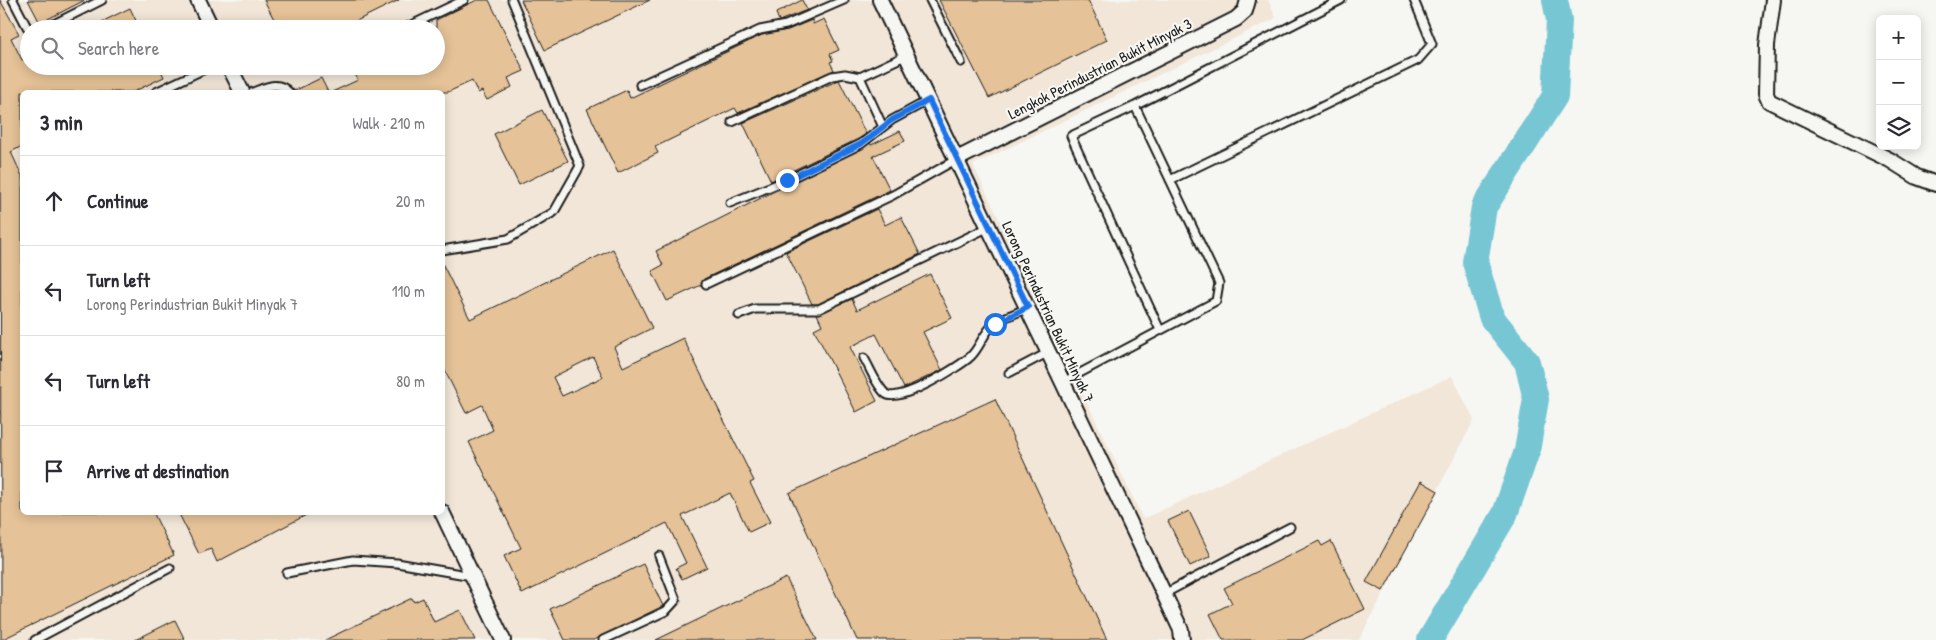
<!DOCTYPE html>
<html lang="en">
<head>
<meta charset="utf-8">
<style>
  body { margin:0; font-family:"Patrick Hand",sans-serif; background:#f7f7f7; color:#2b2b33 }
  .controls { position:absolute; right:15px; top:15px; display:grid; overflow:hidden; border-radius:8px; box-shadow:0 2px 12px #0003 }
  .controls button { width:45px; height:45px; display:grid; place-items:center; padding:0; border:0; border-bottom:1px solid #e1e1e2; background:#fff; color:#2b2b33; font:25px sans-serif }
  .stop { position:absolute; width:15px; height:15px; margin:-11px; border:4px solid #1a73e8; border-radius:50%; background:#fff }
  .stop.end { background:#1a73e8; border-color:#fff; box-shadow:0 1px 5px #0008 }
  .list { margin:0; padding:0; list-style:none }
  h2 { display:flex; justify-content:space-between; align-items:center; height:65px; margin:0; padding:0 20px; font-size:21px }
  h2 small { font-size:16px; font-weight:400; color:#7c7c81 }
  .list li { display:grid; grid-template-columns:32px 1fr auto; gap:15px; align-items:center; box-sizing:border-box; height:90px; padding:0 20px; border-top:1px solid #e1e1e2 }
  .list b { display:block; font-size:19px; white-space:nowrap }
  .list p { margin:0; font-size:16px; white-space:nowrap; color:#7c7c81 }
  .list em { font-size:16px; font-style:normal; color:#7c7c81 }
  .icon { flex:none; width:28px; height:28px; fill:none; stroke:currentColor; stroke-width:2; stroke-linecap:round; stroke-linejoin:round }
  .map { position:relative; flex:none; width:1936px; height:640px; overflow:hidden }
  .search { position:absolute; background:#fff; box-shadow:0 2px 12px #0003; left:20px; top:20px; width:425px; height:55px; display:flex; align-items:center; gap:12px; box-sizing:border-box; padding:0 18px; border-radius:28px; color:#7c7c81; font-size:19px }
  .panel { position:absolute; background:#fff; box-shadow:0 2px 12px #0003; left:20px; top:90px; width:425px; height:425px; border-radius:8px }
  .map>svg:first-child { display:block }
</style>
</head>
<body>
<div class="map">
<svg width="1936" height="640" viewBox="0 0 1936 640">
  <rect width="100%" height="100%" fill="#f6f6f2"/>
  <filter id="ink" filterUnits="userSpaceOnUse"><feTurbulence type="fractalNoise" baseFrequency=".02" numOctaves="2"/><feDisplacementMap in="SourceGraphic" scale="10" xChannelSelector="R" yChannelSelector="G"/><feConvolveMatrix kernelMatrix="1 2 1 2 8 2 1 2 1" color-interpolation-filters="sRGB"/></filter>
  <g filter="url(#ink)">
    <path fill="#f1e6d7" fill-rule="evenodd" d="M0 0H1268L1276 18 973 165 1143 519 1452 376 1474 420 1359 640H0ZM29 29H436V66H29ZM22 92H442V512H22Z"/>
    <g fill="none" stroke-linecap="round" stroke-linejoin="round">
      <path stroke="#77c6d4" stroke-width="26" d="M1430 640 1505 514 1527 451 1536 399 1527 362 1492 318 1475 262 1484 207 1555 96 1559 20 1555 0"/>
    </g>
    <path fill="#e5c297" stroke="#1c1c1c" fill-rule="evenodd" d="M0 0 19 34 11 38 22 60 29 57V66H159L164 77 133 92H22V146L11 152 22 176V512H153L174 555 1 640Z
      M28 0H85L40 23Z
      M264 0H399L340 29H279Z
      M477 0H489L524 71 508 78 512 87 487 100 482 91 478 93 472 81 448 92H332L358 80 351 66H436V20Z
      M521 0H650L545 50Z
      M802 0 807 10 779 21 776 13Z
      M939 0H1088L1107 40 989 98Z
      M130 8 140 29H87Z
      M824 19 839 50 830 54 833 61 830 62 834 70 738 113 735 108 655 147 658 153 618 173 587 109 627 90 630 98 762 35 788 30 812 20 813 24Z
      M321 78 328 92H294V91Z
      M839 80 866 134 858 139 771 181 743 123Z
      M542 110 568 161 519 185 494 134Z
      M900 131 905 141 873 156 890 190 704 279 701 285 667 301 652 271 663 265 656 251 870 143 871 145Z
      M877 209 885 225 901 217 920 254 818 304H812L786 252Z
      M613 249 652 328 614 347 623 367 683 338 754 481 750 483 770 522 749 532 730 493 682 516 707 567 682 579 676 568 686 563 667 523 522 594 504 556 521 548 469 442 493 430 482 405 466 413 442 365V263L470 319ZM593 357 603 377 562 396 553 377Z
      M930 274 952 318 923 332 942 370 904 388 876 334 850 347 877 401 856 412 814 329 822 325 817 314 852 299 857 310Z
      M995 399 1107 640H857L789 493Z
      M1421 481 1438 491 1383 591 1366 582Z
      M1189 511 1211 556 1190 566 1168 521Z
      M178 512H312L217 562 211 549 199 554Z
      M1319 541 1322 546 1331 541 1365 609 1302 640H1223L1210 614 1232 603 1224 588Z
      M643 564 663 606 594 640H565L550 609Z
      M786 578 817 640H656L720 609Z
      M412 598 414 602 423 598 434 622 460 610 475 640H325Z
      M175 620 185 640H135Z"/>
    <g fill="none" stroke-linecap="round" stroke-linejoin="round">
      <g stroke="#1c1c1c" stroke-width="11">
        <path id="lane" d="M13 0 27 27 32 29
          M930 0 961 62
          M39 29 46 28 102 0
          M403 29 464 0
          M860 77 883 127
          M640 85 760 30 786 25 844 0
          M156 92 211 66
          M253 92C266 87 278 80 289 92
          M732 122 832 76 845 74 860 77 907 55
          M1170 180 1418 60 1432 44 1414 0
          M730 203 787 180 861 144 892 120 929 100
          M442 250 508 239 554 212 580 166 512 0
          M706 284 893 195 957 159
          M739 315 755 309H819L989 227
          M1160 330 1071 136 1135 106 1341 0
          M864 358C870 368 877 387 886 394 898 404 960 367 971 356 980 347 983 334 993 325 1002 317 1017 313 1028 308
          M1009 373 1049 352
          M1063 382 1216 301 1219 283 1135 106
          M287 573 353 560 397 563 472 576
          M1164 594 1290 527
          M35 640 170 568
          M603 640 666 611 676 600 659 556"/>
      </g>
      <g stroke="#1c1c1c" stroke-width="18">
        <path id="street" d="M198 0 212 29
          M880 0 1164 594 1181 630 1182 640
          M1773 0 1767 45 1766 94 1769 101 1890 160 1917 177 1936 184
          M229 66 242 92
          M957 159 1236 19 1245 11 1248 0
          M442 512 503 640"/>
      </g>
      <use href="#lane" stroke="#f6f6f2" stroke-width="7"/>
      <use href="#street" stroke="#f6f6f2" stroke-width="14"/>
    </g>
  </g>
  <g fill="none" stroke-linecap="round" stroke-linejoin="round" filter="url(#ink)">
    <path stroke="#1a73e8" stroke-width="6" d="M787 180 861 144 892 120 929 100 1028 307 995 324"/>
  </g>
  <g text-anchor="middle" stroke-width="4.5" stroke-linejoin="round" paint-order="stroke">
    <g font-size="15" fill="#1c1c1c" stroke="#f6f6f2">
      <text transform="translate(1100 69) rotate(-27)" y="5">Lengkok Perindustrian Bukit Minyak 3</text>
      <text transform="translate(1048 312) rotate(65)" y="5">Lorong Perindustrian Bukit Minyak 7</text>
    </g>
  </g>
</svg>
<div class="controls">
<button>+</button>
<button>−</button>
<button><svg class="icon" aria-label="layers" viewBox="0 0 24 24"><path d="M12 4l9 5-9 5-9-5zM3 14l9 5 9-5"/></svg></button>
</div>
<div class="stop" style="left:995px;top:324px"></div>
<div class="stop end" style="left:787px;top:180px"></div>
<div class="search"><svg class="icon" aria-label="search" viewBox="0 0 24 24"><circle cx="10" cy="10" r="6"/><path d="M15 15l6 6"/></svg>Search here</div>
<section class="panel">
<h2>3 min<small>Walk · 210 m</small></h2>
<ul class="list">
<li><svg class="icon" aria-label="ahead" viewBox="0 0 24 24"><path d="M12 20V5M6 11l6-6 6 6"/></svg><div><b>Continue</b></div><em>20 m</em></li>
<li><svg class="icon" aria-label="left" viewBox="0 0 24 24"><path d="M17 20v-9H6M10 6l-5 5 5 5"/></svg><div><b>Turn left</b><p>Lorong Perindustrian Bukit Minyak 7</p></div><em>110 m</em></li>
<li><svg class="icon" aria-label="left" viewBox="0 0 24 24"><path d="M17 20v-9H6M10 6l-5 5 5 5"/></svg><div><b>Turn left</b></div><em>80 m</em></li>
<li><svg class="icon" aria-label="arrive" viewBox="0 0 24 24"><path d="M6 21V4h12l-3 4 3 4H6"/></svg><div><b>Arrive at destination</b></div></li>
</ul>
</section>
</div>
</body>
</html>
